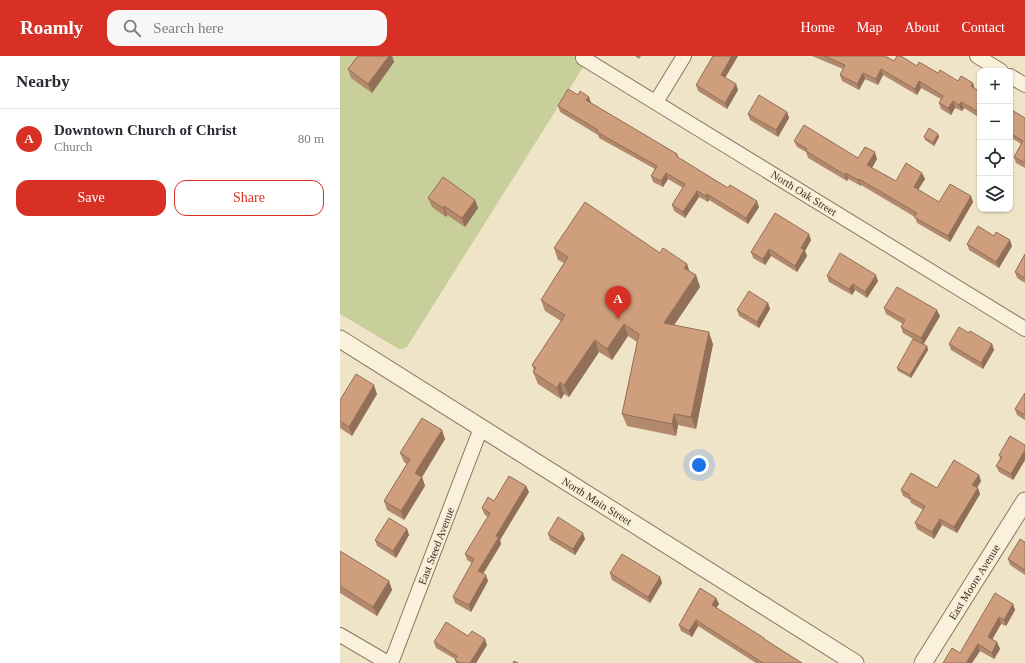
<!DOCTYPE html>
<html lang="en">
<head>
<meta charset="utf-8">
<style>
  body { margin:0; font-family:Georgia,serif; background:#f7f7f7; color:#2b2b33 }
  .controls { position:absolute; right:12px; top:12px; display:grid; overflow:hidden; border-radius:8px; box-shadow:0 1px 3px #0004 }
  .controls button { width:36px; height:36px; display:grid; place-items:center; padding:0; border:0; border-bottom:1px solid #e1e1e2; background:#fff; color:#2b2b33; font:20px sans-serif }
  .you { position:absolute; left:359px; top:409px; width:14px; height:14px; margin:-10px; border:3px solid #fff; border-radius:50%; background:#1a73e8; box-shadow:0 0 0 6px #1a73e833 }
  .badge { display:grid; place-items:center; width:26px; height:26px; border-radius:50%; background:#d93025; color:#fff; font-size:13px; font-weight:700 }
  .pin { position:absolute; translate:-50% -33px; filter:drop-shadow(0 1px 2px #0008) }
  .pin::after { content:''; position:absolute; top:21px; width:14px; height:12px; background:inherit; clip-path:polygon(0 0,100% 0,50% 100%) }
  .list { margin:0; padding:0; list-style:none }
  h2 { display:flex; justify-content:space-between; align-items:center; height:52px; margin:0; padding:0 16px; font-size:17px }
  h2 small { font-size:13px; font-weight:400; color:#7c7c81 }
  .list li { display:grid; grid-template-columns:26px 1fr auto; gap:12px; align-items:center; box-sizing:border-box; height:60px; padding:0 16px; border-top:1px solid #e1e1e2 }
  .list b { display:block; font-size:15px; white-space:nowrap }
  .list p { margin:0; font-size:13px; white-space:nowrap; color:#7c7c81 }
  .list em { font-size:13px; font-style:normal; color:#7c7c81 }
  .actions { display:flex; gap:8px; padding:12px 16px }
  .actions a { flex:1; padding:9px 0; border:1px solid #d93025; border-radius:12px; text-align:center; font-size:14px; color:#d93025 }
  .actions .main { background:#d93025; color:#fff }
  .icon { flex:none; width:22px; height:22px; fill:none; stroke:currentColor; stroke-width:2; stroke-linecap:round; stroke-linejoin:round }
  .map { position:relative; flex:none; width:685px; height:607px; overflow:hidden }
  header { display:flex; align-items:center; gap:24px; box-sizing:border-box; height:56px; padding:0 20px; background:#d93025; color:#fff }
  header strong { font-size:19px }
  nav { display:flex; gap:22px; margin-inline-start:auto; font-size:14px }
  .search { width:280px; height:36px; background:#f7f7f7; display:flex; align-items:center; gap:10px; box-sizing:border-box; padding:0 14px; border-radius:12px; color:#7c7c81; font-size:15px }
  main { display:flex }
  aside { flex:1; background:#fff }
  .map>svg:first-child { display:block }
</style>
</head>
<body>
<header>
<strong>Roamly</strong>
<div class="search"><svg class="icon" aria-label="search" viewBox="0 0 24 24"><circle cx="10" cy="10" r="6"/><path d="M15 15l6 6"/></svg>Search here</div>
<nav><a>Home</a><a>Map</a><a>About</a><a>Contact</a></nav>
</header>
<main>
<aside>
<h2>Nearby<small></small></h2>
<ul class="list">
<li><span class="badge">A</span><div><b>Downtown Church of Christ</b><p>Church</p></div><em>80 m</em></li>
</ul>
<div class="actions"><a class="main">Save</a><a>Share</a></div>
</aside>
<div class="map">
<svg width="685" height="607" viewBox="0 0 685 607">
  <rect width="100%" height="100%" fill="#f0e4c8"/>
  <path fill="#c9cf9b" d="M0 0H250L67 291 63 293H59L0 258Z"/>
  <g fill="none" stroke-linecap="round" stroke-linejoin="round">
    <g stroke="#8d765c" stroke-width="16">
      <path id="minor" d="M637 0 661 15
        M243 2 685 273
        M670 20 685 29
        M316 46 344 0
        M0 579 48 607
        M51 607 141 372"/>
    </g>
    <g stroke="#8d765c" stroke-width="19">
      <path id="tertiary" d="M0 283 515 607
        M583 607 685 445"/>
    </g>
    <use href="#minor" stroke="#faf1dc" stroke-width="14"/>
    <use href="#tertiary" stroke="#faf1dc" stroke-width="17"/>
  </g>
  <path fill="#b2896c" d="M18 0H52L54 6 32 37 11 22 8 13Z
    M295 0H301L299 3Z
    M373 0H398L385 22 396 28 398 34 387 53 358 35 356 29Z
    M472 0H545L554 5 577 10 598 17 618 25 640 36V62L624 52 622 55 615 52 611 59 601 53 599 47 601 43 581 32 577 39 543 19 538 29 525 23 519 34 502 25 500 19 503 13Z
    M238 39 249 41 251 47 337 98 339 102 419 151 408 168 369 144 368 146 359 141 345 162 334 155 332 149 343 132 328 123 323 131 313 126 311 120 315 113 259 82 258 79 220 56 218 50Z
    M670 53 685 62V112L676 107 674 101 681 88 670 81Z
    M447 56 449 62 438 81 410 64 408 58Z
    M598 78 599 81 594 90 585 84 584 81Z
    M454 85 518 102 537 103 532 112 556 125 582 117 585 123 578 134 599 146 631 140 633 146 610 186 577 167 575 161 521 129V130L508 123 507 125 468 102 466 96 457 91Z
    M88 142 135 144 138 152 125 171 107 159 106 161 92 151Z
    M471 184 465 195 467 200 457 216 431 200 425 209 413 202 411 196Z
    M627 188 672 190 659 212 629 194Z
    M214 192 320 197 347 208 349 215 356 219 360 231 334 269 373 288 356 373 338 369 336 380 287 370 282 358 297 286 288 280 272 304 259 296 229 341 224 338 221 343 198 328 193 316 194 315 192 309 221 265 205 255 201 244 224 207 218 204Z
    M685 198V227L677 222 675 216Z
    M487 220 538 225 527 242 515 234 512 239 489 226Z
    M428 247 430 253 419 272 399 260 397 254Z
    M544 252 600 260 583 289 563 277 561 271 563 268 546 258Z
    M629 277 652 288 654 294 643 313 611 294 609 288Z
    M587 290 588 294 571 322 558 315 557 312Z
    M685 337V364L677 359 675 353Z
    M37 338 12 380 0 372V344Z
    M105 383 82 421 85 430 64 464 47 454 44 445 67 408 64 406 60 397Z
    M685 389V404L673 424 659 416 656 410 660 403 659 399Z
    M639 419 641 425 637 432 640 438 617 477 602 469 594 483 577 473 575 467 583 454 571 447 570 444 563 440 561 434 597 432Z
    M186 430 189 436 160 484 161 488 143 518 148 525 131 556 115 547 113 541 132 507 127 504 125 498 148 461 144 458 142 452 154 445Z
    M67 473 69 479 56 502 37 490 35 484Z
    M208 478 245 483 235 499 210 484Z
    M685 486V519L670 509 668 503Z
    M0 495 49 525 52 534 37 560 0 537Z
    M270 517 320 521 322 527 310 547 272 524Z
    M376 542 379 548 376 552 462 607H416L358 570 352 581 341 575 339 569Z
    M673 548 675 554 666 570 661 568 652 584 657 586 660 593 654 603 640 595 632 607H603L620 597Z
    M128 580 147 589 136 607H116L115 603 96 592 94 586Z"/>
  <path fill="#916f58" d="M49 0H52L54 6 32 37 28 28Z
    M392 0H398L383 25 381 19Z
    M541 13 543 19 538 29 536 23Z
    M523 17 525 23 519 34 517 28Z
    M579 25 581 32 577 39 575 33Z
    M633 27 635 33 631 30Z
    M396 28 398 34 387 53 385 47Z
    M249 41 251 47 249 50 246 44Z
    M613 45 615 52 611 59 608 52Z
    M621 46 624 52 622 55 619 49Z
    M447 56 449 62 438 81 436 74Z
    M598 78 599 81 594 90 593 87Z
    M535 96 537 103 530 115 527 109Z
    M326 117 328 123 323 131 321 125Z
    M506 117 508 123 507 125 505 119Z
    M582 117 585 123 576 137 574 131Z
    M519 123 521 129V130L518 124Z
    M357 135 359 141 345 162 343 156Z
    M367 138 369 144 368 146 366 140Z
    M631 140 633 146 610 186 608 180Z
    M135 144 138 152 125 171 122 162Z
    M417 145 419 151 408 168 406 162Z
    M104 150 107 159 106 161 103 152Z
    M469 178 471 184 465 195 467 200 457 216 455 210 461 192Z
    M670 184 672 190 659 212 656 206Z
    M429 193 431 200 425 209 423 203Z
    M347 208 351 220 344 212Z
    M356 219 360 231 328 278 324 267Z
    M536 219 538 225 527 242 525 236Z
    M513 228 515 234 512 239 509 233Z
    M428 247 430 253 419 272 417 266Z
    M597 254 600 260 583 289 581 282Z
    M284 268 288 280 272 304 267 293Z
    M369 276 373 288 356 373 351 361Z
    M255 284 259 296 229 341 224 329Z
    M652 288 654 294 643 313 641 307Z
    M587 290 588 294 571 322 570 319Z
    M220 326 224 338 221 343 217 332Z
    M34 329 37 338 12 380 9 371Z
    M334 358 338 369 336 380 332 368Z
    M102 374 105 383 79 426 75 417Z
    M685 394V404L673 424 671 418Z
    M639 419 641 425 635 435 632 429Z
    M82 421 85 430 64 464 61 455Z
    M186 430 189 436 160 484 161 488 141 521 138 515 156 480Z
    M638 432 640 438 617 477 614 471Z
    M600 463 602 469 594 483 592 476Z
    M67 473 69 479 56 502 53 495Z
    M243 477 245 483 235 499 233 493Z
    M146 519 148 525 131 556 129 549Z
    M320 521 322 527 310 547 308 541Z
    M49 525 52 534 37 560 33 551Z
    M376 542 379 548 374 555 372 549Z
    M673 548 675 554 666 570 664 564Z
    M659 561 661 568 650 587 648 581Z
    M356 564 358 570 352 581 349 575Z
    M145 583 147 589 136 607H130Z
    M657 586 660 593 654 603 652 597Z
    M638 588 640 595 632 607H626Z"/>
  <path fill="#cf9f7d" stroke="#916f58" d="M18 0H49L28 28 8 13Z
    M373 0H392L381 19 396 28 385 47 356 29Z
    M484 0H545L554 5 557 0H561L577 10 579 6 598 17 600 14 618 25 621 20 633 27 631 30 640 36V57L621 46 619 49 613 45 608 52 599 47 603 40 579 25 575 33 541 13 536 23 523 17 517 28 500 19 505 9Z
    M228 33 238 39 240 35 249 41 246 44 337 98 336 100 388 132 390 129 417 145 406 162 367 138 366 140 357 135 343 156 332 149 345 128 326 117 321 125 311 120 317 110 257 76 258 74 218 50Z
    M419 39 447 56 436 74 408 58Z
    M670 53 685 62V107L674 101 683 85 670 77Z
    M464 69 518 102 525 91 535 96 527 109 556 125 566 107 582 117 574 131 599 146 610 128 631 140 608 180 574 161 577 157 519 123 518 124 506 117 505 119 466 95 467 93 454 85Z
    M589 72 598 78 593 87 584 81Z
    M103 121 135 144 122 162 104 150 103 152 88 142Z
    M245 146 320 197 323 192 347 208 344 212 356 219 324 267 369 276 351 361 334 358 332 368 282 358 299 278 284 268 267 293 255 284 224 329 220 326 217 332 193 316 196 312 192 309 225 259 201 244 228 201 214 192Z
    M435 157 469 178 461 192 464 194 455 210 429 193 423 203 411 196Z
    M638 170 654 180 656 176 670 184 656 206 627 188Z
    M500 197 536 219 525 236 513 228 509 233 487 220Z
    M685 198V222L675 216Z
    M557 231 597 254 581 282 561 271 565 264 544 252Z
    M409 235 428 247 417 266 397 254Z
    M619 271 629 277 630 275 652 288 641 307 609 288Z
    M573 283 587 290 570 319 557 312Z
    M16 318 34 329 9 371 0 365V344Z
    M685 337V359L675 353Z
    M82 362 102 374 75 417 82 421 61 455 44 445 70 403 60 397Z
    M670 380 685 389V394L671 418 656 410 662 401 659 399Z
    M614 404 639 419 632 429 638 432 614 471 600 463 592 476 575 467 585 450 569 441 570 439 561 434 571 417 597 432Z
    M169 420 186 430 156 480 159 481 138 515 146 519 129 549 113 541 134 503 125 498 150 457 142 452 148 441 154 445Z
    M218 461 243 477 233 493 208 478Z
    M49 462 67 473 53 495 35 484Z
    M680 483 685 486V514L668 503Z
    M0 495 49 525 33 551 0 530Z
    M282 498 320 521 308 541 270 517Z
    M360 532 376 542 372 549 424 582V583L462 607H423L356 564 349 575 339 569Z
    M655 537 673 548 664 564 659 561 648 581 657 586 652 597 638 588 626 607H603L612 592 620 597Z
    M106 566 128 580 132 575 145 583 130 607H120L115 604 117 600 94 586Z
    M174 605 178 607H173Z"/>
  <g text-anchor="middle" stroke-width="4" stroke-linejoin="round" paint-order="stroke">
    <g font-size="11" fill="#3d2e20" stroke="#f7eed8">
      <text transform="translate(464 137) rotate(32)" y="4">North Oak Street</text>
      <text transform="translate(257 445) rotate(32)" y="4">North Main Street</text>
      <text transform="translate(96 490) rotate(-69)" y="4">East Steed Avenue</text>
      <text transform="translate(634 526) rotate(-58)" y="4">East Moore Avenue</text>
    </g>
  </g>
</svg>
<div class="controls">
<button>+</button>
<button>−</button>
<button><svg class="icon" aria-label="locate" viewBox="0 0 24 24"><circle cx="12" cy="12" r="6"/><path d="M12 2v4M12 18v4M2 12h4M18 12h4"/></svg></button>
<button><svg class="icon" aria-label="layers" viewBox="0 0 24 24"><path d="M12 4l9 5-9 5-9-5zM3 14l9 5 9-5"/></svg></button>
</div>
<div class="you"></div>
<div class="pin badge" style="left:278px;top:263px">A</div>
</div>
</main>
</body>
</html>
